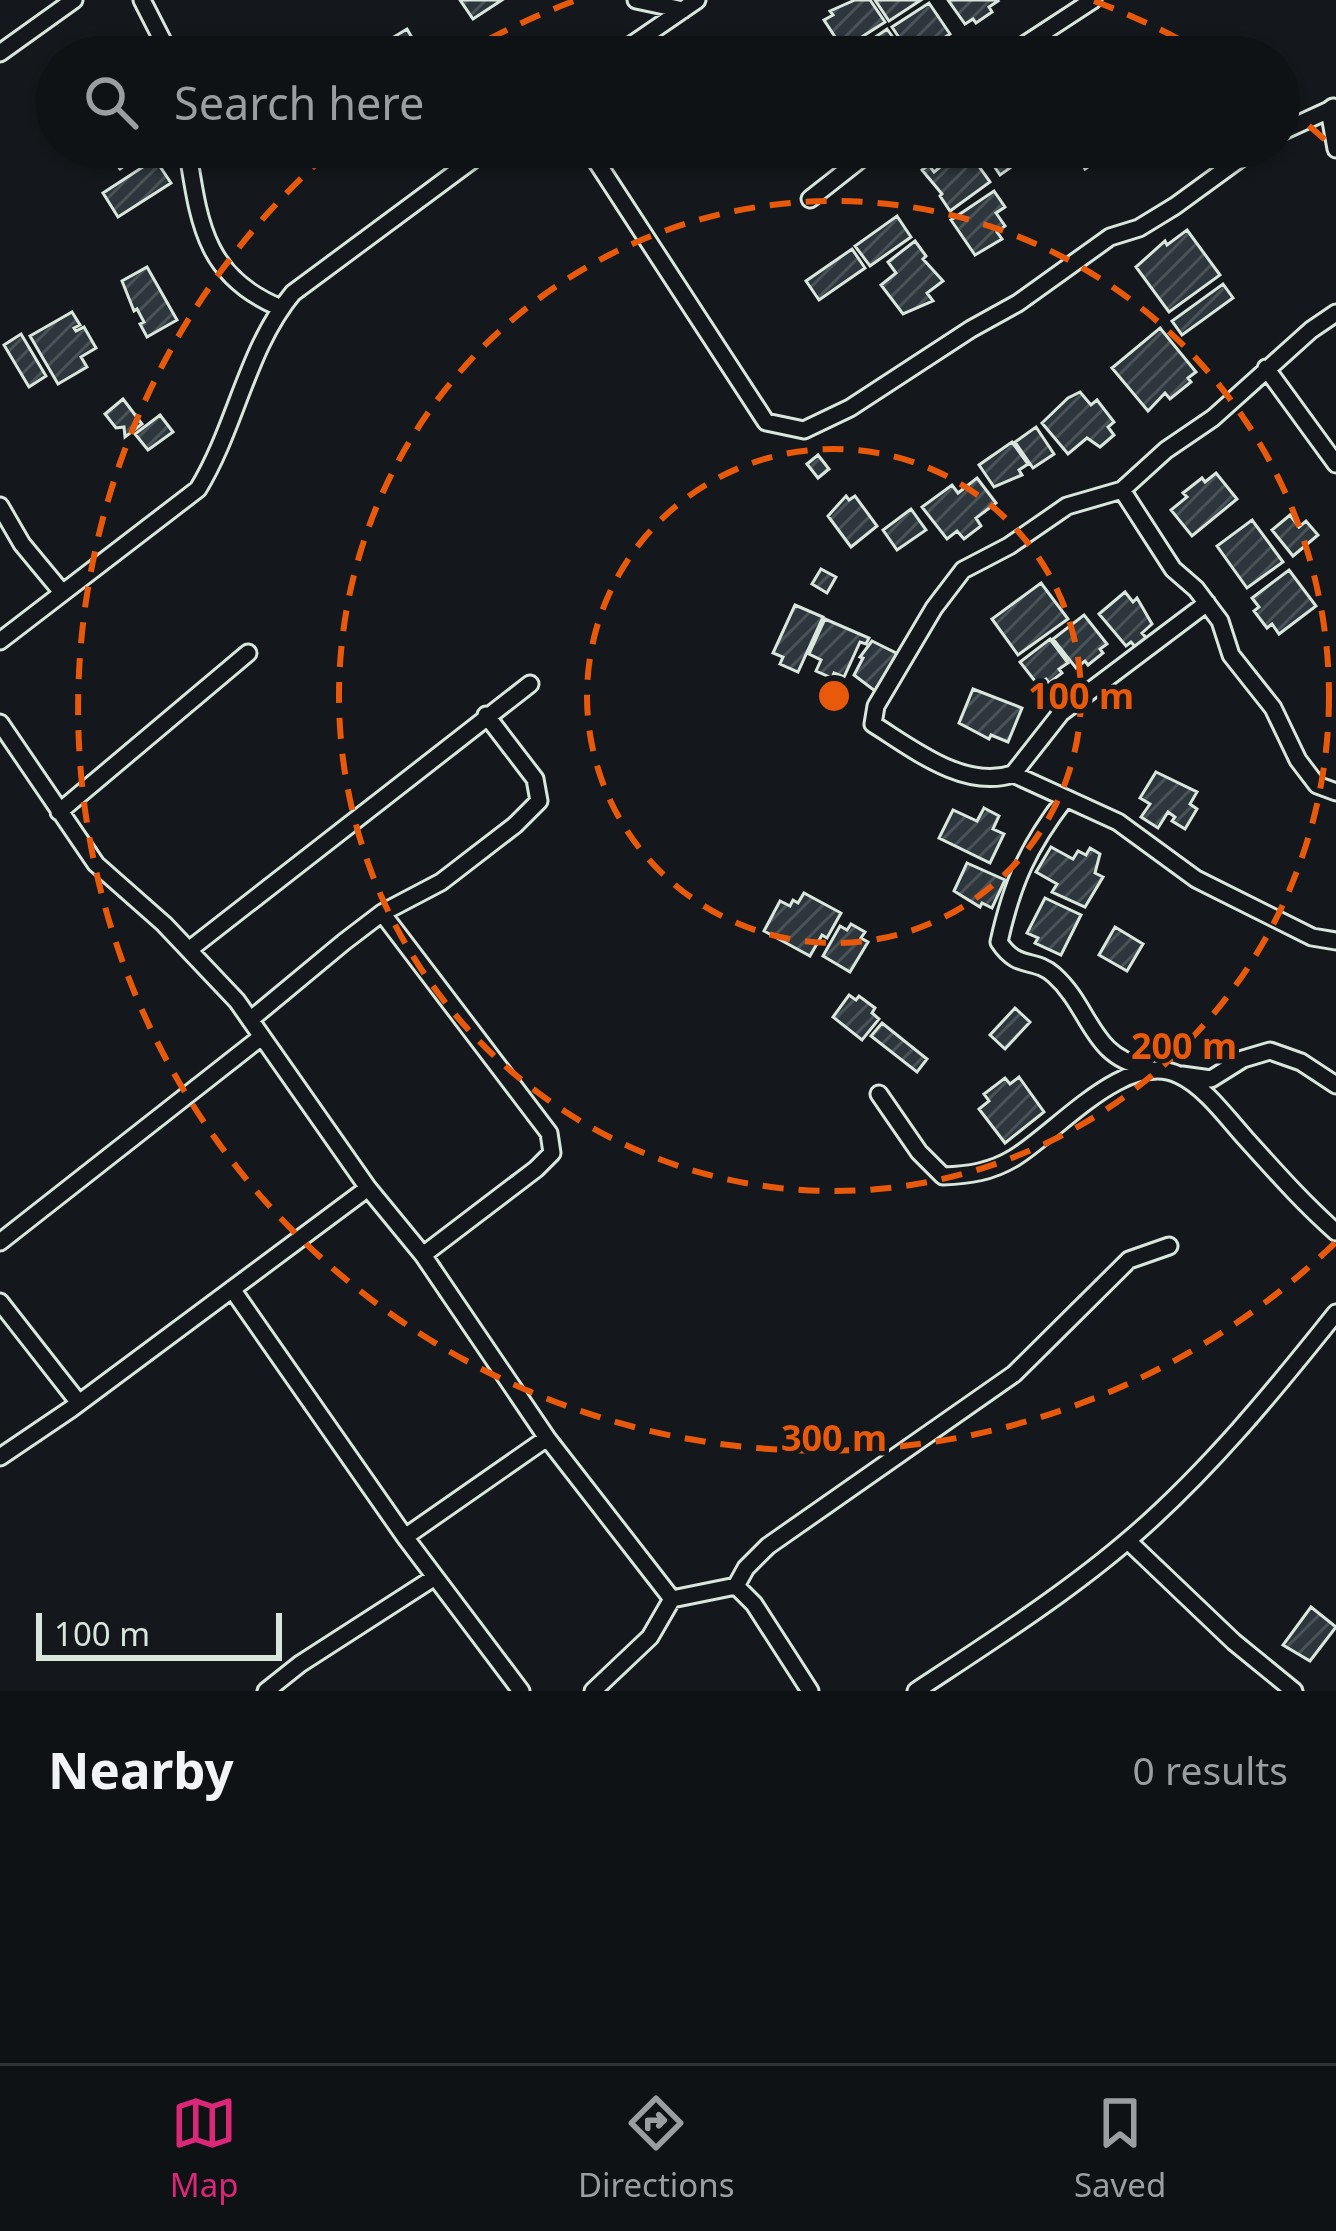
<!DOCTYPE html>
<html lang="en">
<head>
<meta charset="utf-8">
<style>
  body { margin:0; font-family:"Noto Sans",sans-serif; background:#181b1e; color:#f1f3f6 }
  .scale { position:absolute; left:36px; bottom:30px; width:246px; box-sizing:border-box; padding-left:12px; border:6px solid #d8e6dc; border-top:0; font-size:33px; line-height:42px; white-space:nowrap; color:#d8e6dc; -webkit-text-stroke:9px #14181c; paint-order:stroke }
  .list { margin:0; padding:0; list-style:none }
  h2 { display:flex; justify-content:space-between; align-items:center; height:156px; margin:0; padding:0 48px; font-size:51px }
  h2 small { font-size:39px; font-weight:400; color:#9b9ea0 }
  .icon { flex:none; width:66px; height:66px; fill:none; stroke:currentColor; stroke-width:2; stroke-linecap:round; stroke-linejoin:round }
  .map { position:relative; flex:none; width:1336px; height:1691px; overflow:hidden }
  .search { position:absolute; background:#0f1215; box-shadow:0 3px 9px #0004; left:36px; right:36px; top:36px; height:132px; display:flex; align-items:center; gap:30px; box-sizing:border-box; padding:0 42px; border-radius:66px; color:#9b9ea0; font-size:45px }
  .sheet { height:372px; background:#0f1215 }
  nav { display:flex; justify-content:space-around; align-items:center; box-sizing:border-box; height:168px; border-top:3px solid #2f3234; background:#0f1215; font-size:33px; color:#9b9ea0 }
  nav a { display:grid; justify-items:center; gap:6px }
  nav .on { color:#db2777 }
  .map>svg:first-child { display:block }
</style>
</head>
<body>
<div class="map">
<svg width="1336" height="1691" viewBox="0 0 1336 1691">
  <defs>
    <pattern id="building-hatch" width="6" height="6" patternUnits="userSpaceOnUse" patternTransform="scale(3)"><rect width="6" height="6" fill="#2c363c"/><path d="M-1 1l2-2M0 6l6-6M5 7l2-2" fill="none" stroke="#4a5358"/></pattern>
  </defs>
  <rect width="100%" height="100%" fill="#14181c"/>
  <path fill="url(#building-hatch)" stroke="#d8e6dc" stroke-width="3" d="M460 0H502L473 19Z
    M855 0H870L885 22 843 49 824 20 833 15 830 11Z
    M875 0H921L889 21Z
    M948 0H997L998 1 989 7 992 12 976 23 973 19 965 24Z
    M929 3 950 34 939 41 942 46 926 56 923 52 912 57 892 27Z
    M407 29 423 57H386L379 46Z
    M887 29 907 57H853L851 54Z
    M95 147H140L143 152 120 169 104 148 99 152Z
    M771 147H801L778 157Z
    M946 147H954L957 152 965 147 990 182 950 211 940 196 942 194 922 170 929 165 934 172 944 164 937 153Z
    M1074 147H1109L1111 151 1085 169Z
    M982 148 1037 147 1038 148 1000 175Z
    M155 159 171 183 118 217 103 193Z
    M994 191 1005 207 996 213 1005 226 997 232 1002 239 975 255 951 220Z
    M897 216 911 237 870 266 855 246Z
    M1187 230 1220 275 1169 312 1136 267 1165 241 1167 245Z
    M915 241 926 256 923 259 943 281 927 293 933 301 903 314 881 285 896 273 888 262Z
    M852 249 865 268 819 300 806 281Z
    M147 267 177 320 147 337 140 324 144 322 137 309 134 311 122 281Z
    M1223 284 1233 298 1182 335 1172 321Z
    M72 312 80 325 74 328 76 331 84 327 96 348 81 357 87 367 58 384 30 336Z
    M1160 328 1196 372 1188 378 1191 382 1170 399 1165 393 1148 411 1112 368Z
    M21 334 46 376 29 387 4 345Z
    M1080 392 1091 405 1097 400 1114 422 1108 427 1114 435 1100 447 1087 438 1068 454 1042 423 1068 398Z
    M123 399 142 424 125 437 124 427 116 428 105 414Z
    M160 415 173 432 148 450 135 434Z
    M1036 427 1054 454 1033 468 1015 442Z
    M1012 442 1028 464 1019 470 1022 475 994 487 979 465Z
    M818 455 829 469 818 478 807 464Z
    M1216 473 1237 499 1192 536 1171 510 1187 497 1183 493 1202 478 1205 482Z
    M977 478 996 503 976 518 981 526 964 539 957 531 947 539 922 507 952 485 958 493Z
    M846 496 849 500 855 496 877 526 851 547 828 516Z
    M911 509 926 530 897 550 883 530Z
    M1290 515 1299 527 1306 521 1318 535 1293 556 1272 530Z
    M1252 520 1283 562 1247 588 1217 546Z
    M821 569 836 577 827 593 812 584Z
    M1289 570 1316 606 1279 634 1272 624 1267 628 1254 611 1259 607 1252 598Z
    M1041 583 1068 619 1018 655 992 619Z
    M1125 592 1133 602 1137 598 1152 624 1142 633 1150 642 1139 651 1131 642 1126 646 1099 614Z
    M795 605 823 617 798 672 780 664 783 657 773 653Z
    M1084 615 1107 644 1100 649 1103 653 1088 665 1085 661 1076 668 1053 639Z
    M825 619 869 638 866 644 860 642 844 677 834 673 832 678 816 671 821 660 809 654Z
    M1050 639 1068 663 1059 669 1062 673 1049 683 1046 679 1038 685 1020 662Z
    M872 641 900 655 883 689 877 687 875 691 854 675 863 658 860 657Z
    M973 689 1022 708 1008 742 991 735 989 739 959 723Z
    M1156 772 1197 792 1190 804 1197 809 1185 829 1172 821 1175 817 1168 812 1158 828 1141 817 1150 804 1140 798Z
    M984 808 999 816 993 829 1004 834 990 863 939 838 953 810 977 821Z
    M1051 847 1073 859 1078 851 1086 855 1090 848 1100 854 1095 873 1103 877 1085 907 1052 892 1057 884 1036 872Z
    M967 863 1005 880 992 908 982 903 980 907 954 891Z
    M804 893 841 913 827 938 822 935 810 956 764 931 780 901 790 906 793 900 798 903Z
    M1045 898 1081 915 1061 955 1035 943 1038 938 1027 933Z
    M851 924 865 932 861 938 868 942 850 972 823 956 840 926 847 930Z
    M1115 927 1143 944 1127 971 1099 955Z
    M849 995 856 1000 859 996 875 1008 872 1013 879 1019 862 1040 833 1017Z
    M1015 1008 1030 1022 1005 1049 990 1035Z
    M882 1023 927 1059 917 1072 871 1036Z
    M1019 1077 1044 1112 1005 1143 979 1109 989 1101 984 1094 1005 1078 1010 1084Z
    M1311 1607 1336 1627 1310 1661 1283 1645Z"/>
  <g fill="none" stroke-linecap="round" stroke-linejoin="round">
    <g stroke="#d8e6dc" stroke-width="21">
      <path id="street" d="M142 0 171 57
        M636 0 683 10
        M0 53 74 0
        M614 57 697 0
        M997 57 1012 53 1093 0
        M1333 107 1329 110 1336 149
        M1279 133 1329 110
        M187 147C199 221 203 276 281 308
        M587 147 766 422 804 430 850 408 971 329 1018 303 1110 237 1139 228 1175 206 1256 147
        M810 199 876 147
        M1336 313 1311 330 1213 418 1166 450 1122 490 1067 506 1009 546 963 570 934 608 876 706 873 724C913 749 964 790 1013 774L1118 822 1196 879 1312 937 1336 941
        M1266 368 1336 464
        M1122 490 1173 569 1196 589 1220 621 1231 655 1273 708 1298 760 1317 785 1336 792
        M0 506 22 544 61 591
        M0 641 198 489C236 427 247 348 293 293L490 147
        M0 723 96 864 164 924 237 1001 368 1188 423 1255 547 1438 672 1599
        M1013 774 1061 713 1207 603
        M1065 799C1028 847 1012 883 999 942 1018 971 1034 957 1054 975 1091 1008 1091 1058 1146 1067
        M59 812 248 653
        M382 913 549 1133 552 1153 536 1169 423 1255
        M190 949 530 684
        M250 1020 344 942 382 913 441 882 515 825 539 801 535 779 486 715
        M1182 1075 1211 1079 1243 1059 1270 1051 1301 1062 1336 1085
        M879 1094 919 1152 943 1176C969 1175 991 1172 1014 1158 1057 1132 1126 1049 1179 1075 1205 1087 1227 1118 1246 1139 1275 1171 1303 1203 1336 1232
        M0 1242 260 1038
        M232 1289 405 1537 521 1691
        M0 1302 79 1403
        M0 1457 71 1409 368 1188
        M405 1537 547 1438
        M1128 1541 1234 1642 1294 1691
        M736 1586 754 1604 810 1691
        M672 1599 736 1586 746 1568 768 1546 1014 1374 1129 1260 1169 1246
        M266 1691 300 1664 435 1577
        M593 1691 650 1637 672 1599
        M916 1691C990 1642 1066 1594 1133 1536 1209 1470 1273 1392 1336 1313"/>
    </g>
    <use href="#street" stroke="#14181c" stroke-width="15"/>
  </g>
  <g fill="none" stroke="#e8590c" stroke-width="6" stroke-dasharray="21 15">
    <circle cx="834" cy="696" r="247"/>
    <circle cx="834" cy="696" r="495"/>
    <path d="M1335 1243A742 742 0 1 1 333 149M457 57A742 742 0 0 1 574 1M1094 1A742 742 0 0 1 1211 57M1281 103A742 742 0 0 1 1335 149"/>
  </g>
  <circle cx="834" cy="696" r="18" fill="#e8590c" stroke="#14181c" stroke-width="6"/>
  <g font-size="36" text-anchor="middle" font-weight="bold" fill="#e8590c" stroke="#14181c" stroke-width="9" stroke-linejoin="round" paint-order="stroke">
    <text x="1081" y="709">100 m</text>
    <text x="1184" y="1059">200 m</text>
    <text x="834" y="1451">300 m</text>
  </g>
</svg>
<div class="scale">100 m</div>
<div class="search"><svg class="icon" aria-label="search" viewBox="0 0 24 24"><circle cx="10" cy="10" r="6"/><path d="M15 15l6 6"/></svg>Search here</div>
</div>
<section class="sheet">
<h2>Nearby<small>0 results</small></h2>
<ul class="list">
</ul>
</section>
<nav>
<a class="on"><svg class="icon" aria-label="map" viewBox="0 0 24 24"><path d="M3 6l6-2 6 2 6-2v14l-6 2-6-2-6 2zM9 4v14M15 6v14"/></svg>Map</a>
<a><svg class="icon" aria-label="directions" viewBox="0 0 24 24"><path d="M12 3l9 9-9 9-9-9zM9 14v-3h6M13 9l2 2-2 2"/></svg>Directions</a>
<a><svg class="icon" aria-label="saved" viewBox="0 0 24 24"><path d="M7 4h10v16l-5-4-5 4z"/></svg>Saved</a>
</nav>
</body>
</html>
